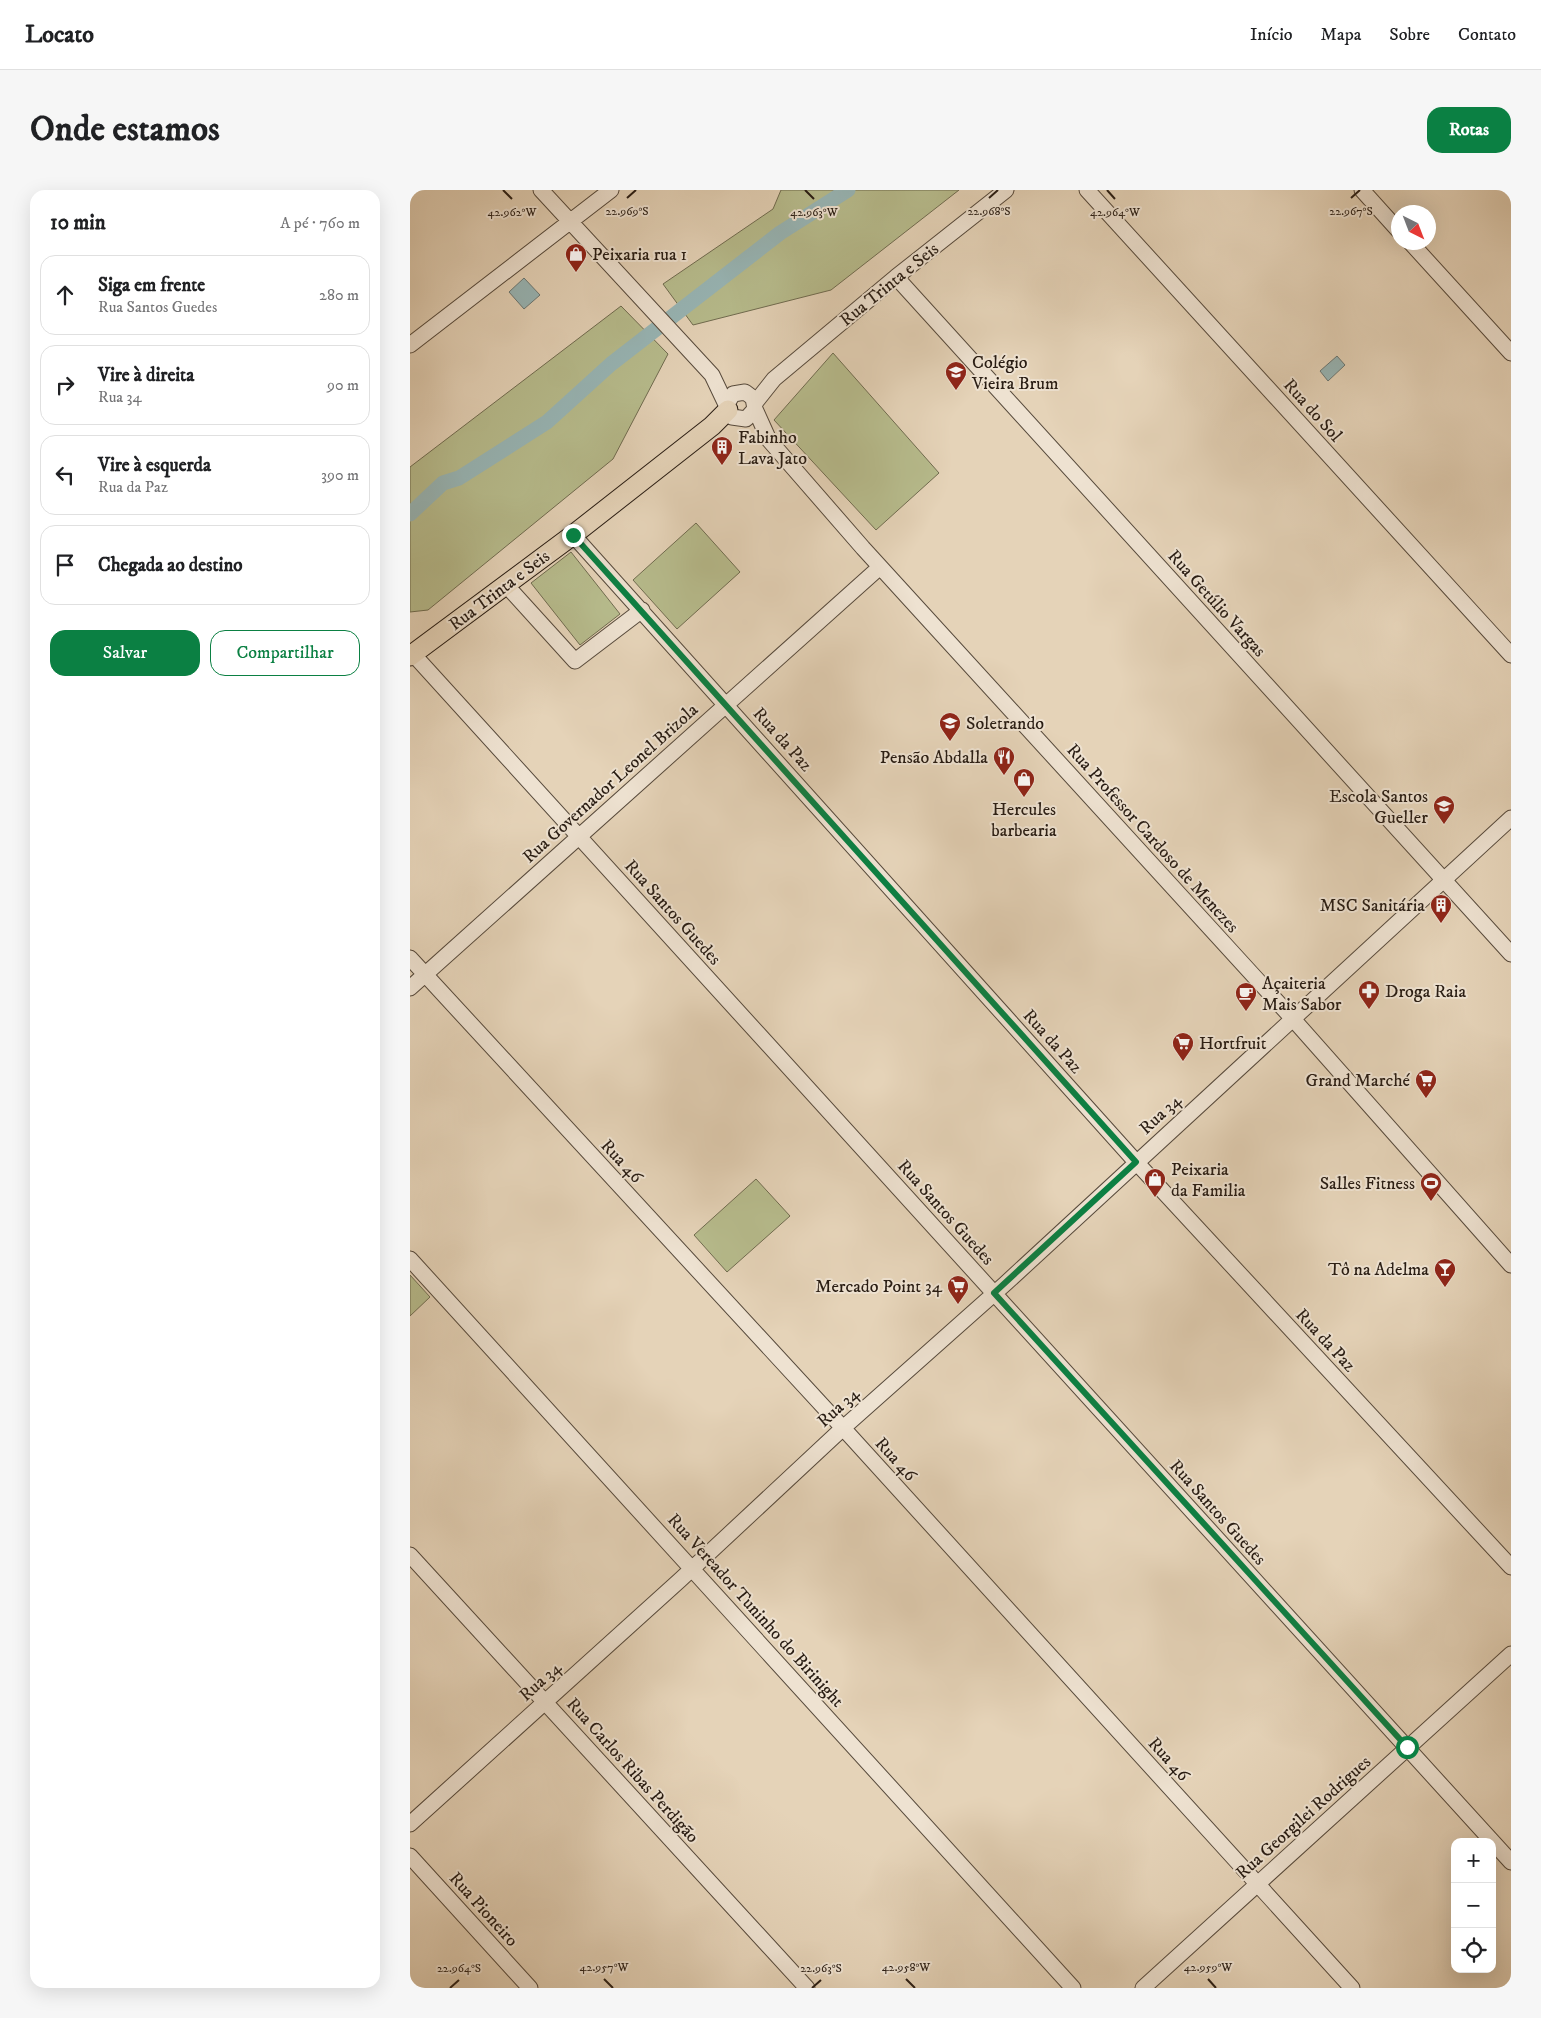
<!DOCTYPE html>
<html lang="pt">
<head>
<meta charset="utf-8">
<style>
  body { margin:0; font-family:"IM FELL DW Pica",serif; background:#f6f6f6; color:#202124 }
  .controls { position:absolute; right:15px; bottom:15px; display:grid; overflow:hidden; border-radius:10px; box-shadow:0 5px 20px #0002 }
  .controls button { width:45px; height:45px; display:grid; place-items:center; padding:0; border:0; border-bottom:1px solid #e0e0e0; background:#fff; color:#202124; font:25px sans-serif }
  .compass { position:absolute; left:981px; top:15px; width:45px; height:45px; border-radius:50%; background:#fff; box-shadow:0 5px 20px #0002; rotate:138deg }
  .stop { position:absolute; width:15px; height:15px; margin:-11px; border:4px solid #0b8043; border-radius:50%; background:#fff }
  .stop.end { background:#0b8043; border-color:#fff; box-shadow:0 1px 5px #0008 }
  .list { margin:0; padding:0; list-style:none }
  h2 { display:flex; justify-content:space-between; align-items:center; height:65px; margin:0; padding:0 20px; font-size:21px }
  h2 small { font-size:16px; font-weight:400; color:#757577 }
  .list li { display:grid; grid-template-columns:32px 1fr auto; gap:15px; align-items:center; box-sizing:border-box; height:80px; margin:0 10px 10px; padding:0 10px; border:1px solid #e0e0e0; border-radius:15px }
  .list b { display:block; font-size:19px; white-space:nowrap }
  .list p { margin:0; font-size:16px; white-space:nowrap; color:#757577 }
  .list em { font-size:16px; font-style:normal; color:#757577 }
  .actions { display:flex; gap:10px; padding:15px 20px }
  .actions a { flex:1; padding:11px 0; border:1px solid #0b8043; border-radius:15px; text-align:center; font-size:18px; color:#0b8043 }
  .actions .main { background:#0b8043; color:#fff }
  .icon { flex:none; width:28px; height:28px; fill:none; stroke:currentColor; stroke-width:2; stroke-linecap:round; stroke-linejoin:round }
  .map { position:relative; flex:none; width:1101px; height:1798px; overflow:hidden; border-radius:15px }
  header { display:flex; align-items:center; gap:30px; box-sizing:border-box; height:70px; padding:0 25px; background:#fff; border-bottom:1px solid #e0e0e0 }
  header strong { font-size:24px }
  nav { display:flex; gap:28px; margin-inline-start:auto; font-size:18px }
  .intro { display:flex; align-items:center; justify-content:space-between; box-sizing:border-box; height:120px; padding:0 30px }
  h1 { margin:0; font-size:35px }
  .button { padding:12px 22px; border-radius:15px; background:#0b8043; color:#fff; font-size:18px; font-weight:700 }
  main { display:flex; gap:30px; padding:0 30px }
  aside { flex:1; background:#fff; border-radius:15px; box-shadow:0 5px 20px #0002 }
  .map>svg:first-child { display:block }
</style>
</head>
<body>
<header>
<strong>Locato</strong>
<nav><a>Início</a><a>Mapa</a><a>Sobre</a><a>Contato</a></nav>
</header>
<div class="intro"><h1>Onde estamos</h1><a class="button">Rotas</a></div>
<main>
<aside>
<h2>10 min<small>A pé · 760 m</small></h2>
<ul class="list">
<li><svg class="icon" aria-label="ahead" viewBox="0 0 24 24"><path d="M12 20V5M6 11l6-6 6 6"/></svg><div><b>Siga em frente</b><p>Rua Santos Guedes</p></div><em>280 m</em></li>
<li><svg class="icon" aria-label="right" viewBox="0 0 24 24"><path d="M7 20v-9h11M14 6l5 5-5 5"/></svg><div><b>Vire à direita</b><p>Rua 34</p></div><em>90 m</em></li>
<li><svg class="icon" aria-label="left" viewBox="0 0 24 24"><path d="M17 20v-9H6M10 6l-5 5 5 5"/></svg><div><b>Vire à esquerda</b><p>Rua da Paz</p></div><em>390 m</em></li>
<li><svg class="icon" aria-label="arrive" viewBox="0 0 24 24"><path d="M6 21V4h12l-3 4 3 4H6"/></svg><div><b>Chegada ao destino</b></div></li>
</ul>
<div class="actions"><a class="main">Salvar</a><a>Compartilhar</a></div>
</aside>
<div class="map">
<svg width="1101" height="1798" viewBox="0 0 1101 1798">
  <rect width="100%" height="100%" fill="#e5d3b8"/>
  <filter id="stains"><feTurbulence type="fractalNoise" baseFrequency=".004" numOctaves="4"/><feColorMatrix values="0 0 0 0 .2 0 0 0 0 .09 0 0 0 0 .02 0 0 0 .5 -.17"/></filter>
  <radialGradient id="worn" r=".72"><stop offset=".6" stop-color="#630" stop-opacity="0"/><stop offset="1" stop-color="#630" stop-opacity=".3"/></radialGradient>
  <path fill="#b7bc8d" stroke="#706c50" d="M371 0H549L421 100 283 135 253 94 363 19Z
    M211 116 258 164 203 269 18 420 0 422V277Z
    M423 163 529 283 466 340 364 230Z
    M286 333 330 382 267 439 223 390Z
    M161 362 210 424 170 455 121 393Z
    M346 989 380 1026 317 1082 284 1045Z
    M0 1085 20 1107 0 1126Z"/>
  <path fill="#98b6b6" stroke="#6b7875" d="M114 88 130 105 114 119 99 102Z
    M927 166 935 175 918 191 910 181Z"/>
  <g fill="none" stroke-linecap="round" stroke-linejoin="round">
    <path stroke="#98b6b6" stroke-width="15" d="M0 324 33 293 49 288 137 232 201 174 370 43 438 0"/>
    <g stroke="#574a3c" stroke-width="17">
      <path id="minor" d="M131 0 302 185 322 227 336 229 345 219 343 208 335 202 323 204 317 214
        M677 0 1101 465
        M952 0 988 40
        M1000 52 1101 163
        M486 87 1101 764
        M0 155 201 0
        M345 213 364 189 486 87 596 0
        M345 219 359 250 453 358 883 829 1101 1075
        M163 345 726 972 1101 1377
        M96 395 165 471 232 420
        M3 464 1101 1672
        M0 768 433 1238 942 1798
        M0 798 470 377
        M0 1069 663 1798
        M0 1365 397 1798
        M0 1634 270 1390 433 1238 595 1094 1101 628
        M0 1666 120 1798
        M733 1798 1101 1464"/>
    </g>
    <g stroke="#281c13" stroke-width="21">
      <path id="major" d="M0 466 163 345 302 236 318 220"/>
    </g>
    <use href="#minor" stroke="#eee2d1" stroke-width="15"/>
    <use href="#major" stroke="#e5d3b8" stroke-width="19"/>
  </g>
  <g fill="none" stroke-linecap="round" stroke-linejoin="round">
    <path stroke="#0b8043" stroke-width="6" d="M163 345 726 972 584 1103 997 1557"/>
  </g>
  <path fill="none" stroke="#281c13" stroke-width="2" d="M93 0 102 9M395 0 404 9M697 0 705 9M217 8 226 0M579 8 588 0M941 8 950 0M194 1789 203 1798M496 1789 505 1798M798 1789 806 1798M40 1798 49 1790M402 1798 411 1790"/>
  <defs>
    <g id="shop-pin" transform="scale(1.125)"><path d="M0 17L-7.5 6A9.5 9.5 0 1 1 7.5 6Z" fill="#8f2418" stroke="#eee2d1"/><path d="M-5-2.5h2.3a2.7 3.5 0 0 1 5.4 0H5L5.5 6h-11ZM-1.5-2.5h3a1.5 2.3 0 0 0-3 0Z" fill="#fff"/></g>
    <g id="school-pin" transform="scale(1.125)"><path d="M0 17L-7.5 6A9.5 9.5 0 1 1 7.5 6Z" fill="#8f2418" stroke="#eee2d1"/><path d="M0-5L7-2L0 1L-7-2ZM-4 1L0 2.5L4 1V4Q0 6-4 4Z" fill="#fff"/></g>
    <g id="building-pin" transform="scale(1.125)"><path d="M0 17L-7.5 6A9.5 9.5 0 1 1 7.5 6Z" fill="#8f2418" stroke="#eee2d1"/><path d="M-4-6H4V6H1V3H-1V6H-4ZM-2.5-4.3h1.7v1.8h-1.7ZM.8-4.3h1.7v1.8H.8ZM-2.5-1h1.7V.8h-1.7ZM.8-1h1.7V.8H.8Z" fill="#fff"/></g>
    <g id="restaurant-pin" transform="scale(1.125)"><path d="M0 17L-7.5 6A9.5 9.5 0 1 1 7.5 6Z" fill="#8f2418" stroke="#eee2d1"/><path d="M-5-6h1v4h1v-4h1v4h1v-4h1v5L-1.5 .5V6h-2V.5L-5-1ZM5-6V6H3V1.5H1.5Q1.5-4 5-6Z" fill="#fff"/></g>
    <g id="pharmacy-pin" transform="scale(1.125)"><path d="M0 17L-7.5 6A9.5 9.5 0 1 1 7.5 6Z" fill="#8f2418" stroke="#eee2d1"/><path d="M-2-6h4v4h4v4h-4v4h-4v-4h-4v-4h4Z" fill="#fff"/></g>
    <g id="cafe-pin" transform="scale(1.125)"><path d="M0 17L-7.5 6A9.5 9.5 0 1 1 7.5 6Z" fill="#8f2418" stroke="#eee2d1"/><path d="M-5.5-4.5H6V0H3Q3 3.5 0 3.5H-2.5Q-5.5 3.5-5.5 0ZM3-3.2v2h1.7v-2ZM-6 4.5H4V6H-6Z" fill="#fff"/></g>
    <g id="supermarket-pin" transform="scale(1.125)"><path d="M0 17L-7.5 6A9.5 9.5 0 1 1 7.5 6Z" fill="#8f2418" stroke="#eee2d1"/><path d="M-6-5.5h2.5l.6 2H6L4.5 2H-2.5L-4.4-4H-6ZM-1.5 3.2a1.3 1.3 0 1 0 .1 0ZM3 3.2a1.3 1.3 0 1 0 .1 0Z" fill="#fff"/></g>
    <g id="stadium-pin" transform="scale(1.125)"><path d="M0 17L-7.5 6A9.5 9.5 0 1 1 7.5 6Z" fill="#8f2418" stroke="#eee2d1"/><path d="M0-5a6.5 5 0 1 0 0 10a6.5 5 0 1 0 0-10ZM-3.5-1.8h7v3.6h-7Z" fill="#fff"/></g>
    <g id="bar-pin" transform="scale(1.125)"><path d="M0 17L-7.5 6A9.5 9.5 0 1 1 7.5 6Z" fill="#8f2418" stroke="#eee2d1"/><path d="M-6-5H6L.8 .8V4.5H3.5V6h-7V4.5H-.8V.8Z" fill="#fff"/></g>
  </defs>
  <g fill-rule="evenodd">
    <use href="#shop-pin" x="166" y="64"/>
    <use href="#school-pin" x="546" y="182"/>
    <use href="#building-pin" x="312" y="257"/>
    <use href="#school-pin" x="540" y="533"/>
    <use href="#restaurant-pin" x="594" y="567"/>
    <use href="#shop-pin" x="614" y="589"/>
    <use href="#school-pin" x="1034" y="616"/>
    <use href="#building-pin" x="1031" y="715"/>
    <use href="#pharmacy-pin" x="959" y="801"/>
    <use href="#cafe-pin" x="836" y="803"/>
    <use href="#supermarket-pin" x="773" y="853"/>
    <use href="#supermarket-pin" x="1016" y="890"/>
    <use href="#shop-pin" x="745" y="989"/>
    <use href="#stadium-pin" x="1021" y="993"/>
    <use href="#bar-pin" x="1035" y="1079"/>
    <use href="#supermarket-pin" x="548" y="1096"/>
  </g>
  <g text-anchor="middle" stroke-width="4" stroke-linejoin="round" paint-order="stroke">
    <g font-size="18" fill="#281c13" stroke="#eee2d1" text-anchor="start">
      <text x="182" y="70">Peixaria rua 1</text>
      <text x="562" y="178">Colégio<tspan x="562" dy="21">Vieira Brum</tspan></text>
      <text x="328" y="253">Fabinho<tspan x="328" dy="21">Lava Jato</tspan></text>
      <text x="556" y="539">Soletrando</text>
      <text x="578" y="573" text-anchor="end">Pensão Abdalla</text>
      <text x="1018" y="612" text-anchor="end">Escola Santos<tspan x="1018" dy="21">Gueller</tspan></text>
      <text x="614" y="625" text-anchor="middle">Hercules<tspan x="614" dy="21">barbearia</tspan></text>
      <text x="1015" y="721" text-anchor="end">MSC Sanitária</text>
      <text x="852" y="799">Açaiteria<tspan x="852" dy="21">Mais Sabor</tspan></text>
      <text x="975" y="807">Droga Raia</text>
      <text x="789" y="859">Hortfruit</text>
      <text x="1000" y="896" text-anchor="end">Grand Marché</text>
      <text x="761" y="985">Peixaria<tspan x="761" dy="21">da Familia</tspan></text>
      <text x="1005" y="999" text-anchor="end">Salles Fitness</text>
      <text x="1019" y="1085" text-anchor="end">Tô na Adelma</text>
      <text x="532" y="1102" text-anchor="end">Mercado Point 34</text>
    </g>
    <g font-size="18" fill="#281c13" stroke="#eee2d1">
      <text transform="translate(479 94) rotate(-39)" y="6">Rua Trinta e Seis</text>
      <text transform="translate(903 220) rotate(48)" y="6">Rua do Sol</text>
      <text transform="translate(89 400) rotate(-37)" y="6">Rua Trinta e Seis</text>
      <text transform="translate(807 413) rotate(48)" y="6">Rua Getúlio Vargas</text>
      <text transform="translate(373 549) rotate(48)" y="6">Rua da Paz</text>
      <text transform="translate(200 593) rotate(-42)" y="6">Rua Governador Leonel Brizola</text>
      <text transform="translate(743 648) rotate(48)" y="6">Rua Professor Cardoso de Menezes</text>
      <text transform="translate(263 722) rotate(48)" y="6">Rua Santos Guedes</text>
      <text transform="translate(643 851) rotate(48)" y="6">Rua da Paz</text>
      <text transform="translate(750 924) rotate(-43)" y="6">Rua 34</text>
      <text transform="translate(212 971) rotate(47)" y="6">Rua 46</text>
      <text transform="translate(536 1022) rotate(48)" y="6">Rua Santos Guedes</text>
      <text transform="translate(916 1150) rotate(47)" y="6">Rua da Paz</text>
      <text transform="translate(428 1217) rotate(-42)" y="6">Rua 34</text>
      <text transform="translate(486 1269) rotate(48)" y="6">Rua 46</text>
      <text transform="translate(808 1322) rotate(48)" y="6">Rua Santos Guedes</text>
      <text transform="translate(346 1420) rotate(48)" y="6">Rua Vereador Tuninho do Birinight</text>
      <text transform="translate(130 1491) rotate(-42)" y="6">Rua 34</text>
      <text transform="translate(759 1569) rotate(48)" y="6">Rua 46</text>
      <text transform="translate(223 1580) rotate(48)" y="6">Rua Carlos Ribas Perdigão</text>
      <text transform="translate(893 1627) rotate(-42)" y="6">Rua Georgilei Rodrigues</text>
      <text transform="translate(74 1719) rotate(48)" y="6">Rua Pioneiro</text>
    </g>
  </g>
  <g font-size="12" text-anchor="middle" fill="#281c13" stroke="#eee2d1" stroke-width="4" stroke-linejoin="round" paint-order="stroke">
    <text x="217" y="25">22.969°S</text>
    <text x="579" y="25">22.968°S</text>
    <text x="941" y="25">22.967°S</text>
    <text x="102" y="26">42.962°W</text>
    <text x="404" y="26">42.963°W</text>
    <text x="705" y="26">42.964°W</text>
    <text x="194" y="1781">42.957°W</text>
    <text x="496" y="1781">42.958°W</text>
    <text x="798" y="1781">42.959°W</text>
    <text x="49" y="1782">22.964°S</text>
    <text x="411" y="1782">22.963°S</text>
  </g>
  <rect width="100%" height="100%" filter="url(#stains)"/>
  <rect width="100%" height="100%" fill="url(#worn)"/>
</svg>
<div class="controls">
<button>+</button>
<button>−</button>
<button><svg class="icon" aria-label="locate" viewBox="0 0 24 24"><circle cx="12" cy="12" r="6"/><path d="M12 2v4M12 18v4M2 12h4M18 12h4"/></svg></button>
</div>
<svg class="compass" viewBox="-18 -18 36 36"><path d="M0-13l5 13h-10z" fill="#e53935"/><path d="M0 13l5-13h-10z" fill="#757577"/></svg>
<div class="stop" style="left:997px;top:1557px"></div>
<div class="stop end" style="left:163px;top:345px"></div>
</div>
</main>
</body>
</html>
